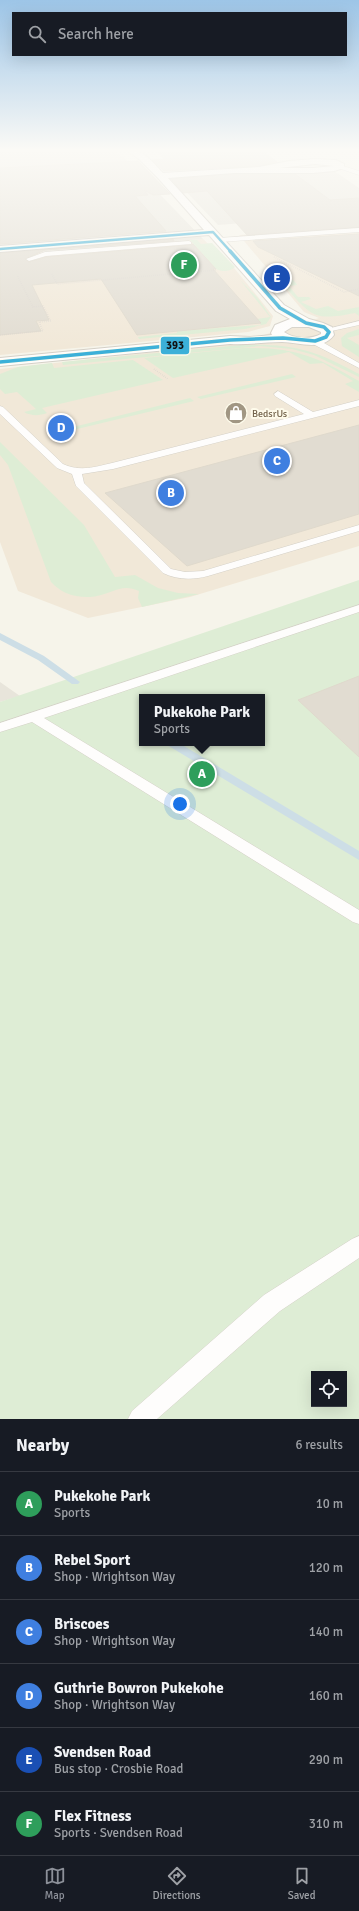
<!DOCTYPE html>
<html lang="en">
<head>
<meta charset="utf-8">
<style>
  body { margin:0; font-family:Signika,sans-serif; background:#242831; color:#f1f3f6 }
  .controls { position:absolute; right:12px; bottom:12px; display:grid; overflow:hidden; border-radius:0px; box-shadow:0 4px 16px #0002 }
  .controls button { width:36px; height:36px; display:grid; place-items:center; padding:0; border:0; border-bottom:1px solid #363941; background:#171b24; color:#f1f3f6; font:20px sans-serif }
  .you { position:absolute; left:180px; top:804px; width:14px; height:14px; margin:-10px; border:3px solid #fff; border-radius:50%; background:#1a73e8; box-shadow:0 0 0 6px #1a73e833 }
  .badge { display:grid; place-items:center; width:26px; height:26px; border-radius:50%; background:#8c9099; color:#fff; font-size:13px; font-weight:700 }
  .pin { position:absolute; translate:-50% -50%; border:2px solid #fff; box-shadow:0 1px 4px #0006 }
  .popup { position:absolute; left:139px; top:694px; width:126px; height:52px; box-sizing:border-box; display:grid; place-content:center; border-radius:0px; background:#171b24; filter:drop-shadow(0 1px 3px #0005); font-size:13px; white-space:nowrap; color:#9ea1a6 }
  .popup b { font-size:15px; color:#f1f3f6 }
  .popup::after { content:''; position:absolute; left:50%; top:100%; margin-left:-8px; border:8px solid transparent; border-top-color:#171b24 }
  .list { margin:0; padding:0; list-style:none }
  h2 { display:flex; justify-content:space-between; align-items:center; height:52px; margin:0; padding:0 16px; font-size:17px }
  h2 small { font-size:13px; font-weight:400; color:#9ea1a6 }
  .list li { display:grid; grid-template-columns:26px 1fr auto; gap:12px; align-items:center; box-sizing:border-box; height:64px; padding:0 16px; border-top:1px solid #363941 }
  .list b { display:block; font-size:15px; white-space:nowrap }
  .list p { margin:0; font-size:13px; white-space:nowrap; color:#9ea1a6 }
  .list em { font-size:13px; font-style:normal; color:#9ea1a6 }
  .icon { flex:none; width:22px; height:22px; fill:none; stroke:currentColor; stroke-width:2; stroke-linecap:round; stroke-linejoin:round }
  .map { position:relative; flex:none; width:359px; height:1419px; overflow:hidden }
  .search { position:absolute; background:#171b24; box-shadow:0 4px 16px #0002; left:12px; right:12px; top:12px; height:44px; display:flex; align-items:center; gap:10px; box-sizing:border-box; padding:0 14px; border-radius:0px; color:#9ea1a6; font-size:15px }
  .sheet { height:436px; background:#171b24 }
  nav { display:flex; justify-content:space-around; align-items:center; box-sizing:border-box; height:56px; border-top:1px solid #363941; background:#171b24; font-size:11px; color:#9ea1a6 }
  nav a { display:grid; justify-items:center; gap:2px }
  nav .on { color:#8c9099 }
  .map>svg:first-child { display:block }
</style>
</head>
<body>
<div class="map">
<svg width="359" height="1419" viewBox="0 0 359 1419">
  <rect width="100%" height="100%" fill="#f6f4ea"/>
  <path fill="#f1e8d8" d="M359 227V546L190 597 88 618 18 591 0 542V369L238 343 319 318 304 312 239 235Z
    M203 239 234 268 258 297 273 316 270 326 248 332 0 355V256Z"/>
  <path fill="#e8e5db" d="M0 150H110L124 157 203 239 0 256Z
    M334 171 359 188V214L218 225 176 181Z
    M0 682 20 696 0 702Z"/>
  <path fill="#deedd5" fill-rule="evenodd" d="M190 240H197L201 244 212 243 235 267C230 272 222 272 216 269Z
    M240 280 257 297 271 317 266 324 245 329 139 339 138 337 177 333V331L261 325 257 319 270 317Z
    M293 280 296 283 297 285 289 286 298 297H309L311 299 301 302 316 309 328 306 338 311 359 307V316L355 313C315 321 312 317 286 288L288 284 286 281Z
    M359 329V335L347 338 359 345V357L342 346 341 338 347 333Z
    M241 345C291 343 316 350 359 374V377L314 355 292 349 260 346 63 365 62 362Z
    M243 348C294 347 316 356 359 381V392L345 384 353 381 323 363 310 364 289 352 173 378 144 358Z
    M133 360 163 380 42 408 47 413C39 416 31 416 24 412L36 409 17 392 5 394 0 389V374L18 367 52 363 54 368Z
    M292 374 296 377 201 399 197 397Z
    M190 398 194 401 52 435 49 433Z
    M0 442 84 525 115 577 135 575 158 588 178 593 199 594 142 607 138 598 139 591C122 583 113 593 97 596 88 598 75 597 66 593 61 591 55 586 51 582L8 465 0 455Z
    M359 580V1419H0V702ZM142 697H262V743H142ZM314 1374H344V1404H314Z"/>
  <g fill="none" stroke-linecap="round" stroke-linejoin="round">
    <path fill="#cddee6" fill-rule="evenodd" d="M0 633 44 656 80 682 78 684H72L38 660 0 640Z
      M166 743H179L359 851V860L167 745Z"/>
  </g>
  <path fill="#e1dcd1" stroke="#dfd9cc" d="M193 150H261L277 162 259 166 164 171 152 160 164 159 158 152Z
    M138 161 170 194 153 195 144 190 148 195 135 196 166 231 0 244V168Z
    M234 174H295L330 200 359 198V227L247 235 207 191 183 193 171 179Z
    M359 234V296L258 247 253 241Z
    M173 239 174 241 45 250 25 259 29 262 46 257 191 245 193 244 216 269H213L261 323 137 335 101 279 32 285 49 320 36 321 41 331 0 335V253Z
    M359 425V514L187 566 105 493Z
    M359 676V757L298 700Z"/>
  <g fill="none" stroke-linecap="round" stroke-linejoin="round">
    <g stroke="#d4d0c7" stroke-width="1">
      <path id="lane" d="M340 165 359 171V175L338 168Z
        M359 228V232L220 242 217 240 220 238Z
        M189 241 191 242V244L46 256 29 261 26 259 45 252Z
        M359 321V325L327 332 323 330Z
        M311 339H317L359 363V368L311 343Z
        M278 391 313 412 359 400V406L113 469 82 474 84 483 171 569 185 572 203 571 359 525V531L208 576C193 580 177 580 163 573L76 486 72 474 57 468 0 414V406L3 407 63 464C80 472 95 467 112 463L304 414 275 396 274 394Z
        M359 605V612L44 718 359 910V924L353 922 32 722 0 732V723Z
        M359 1236V1258L280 1311 157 1419H128L132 1411 264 1295 352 1239Z"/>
    </g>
    <g stroke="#d4d0c7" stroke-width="2">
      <path id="street" d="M127 150C145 150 151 161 163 173L259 167 289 161 315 159 336 160 344 164V168L334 171 313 173H234L168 178 284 305 309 319 323 323 332 327 334 335C322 352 298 342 282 342 265 342 248 345 230 344L0 366V358L230 336 250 337 272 335 271 333 275 325 290 319 276 311 209 235 0 252V246L204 230 158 178 140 160ZM315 164 334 166 313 168H279ZM292 327H309L321 332V334C310 340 294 339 284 332Z"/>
    </g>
    <path stroke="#d9d4ce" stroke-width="1.5" stroke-dasharray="0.5 1.5" stroke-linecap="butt" d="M274 257 344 292 359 289
      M52 274 57 284 217 270
      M0 335 43 331 39 322 51 321 43 306 33 307 17 275
      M154 369 168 379"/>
    <use href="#lane" fill="#fefdfc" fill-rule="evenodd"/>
    <use href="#street" fill="#fefdfc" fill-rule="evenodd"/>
    <g stroke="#fefbeb" stroke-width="4">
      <path id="bus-1-far1" d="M0 249 213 232 231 252"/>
    </g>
    <g stroke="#fefbeb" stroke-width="5">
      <path id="bus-1" d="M0 362 230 340 283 338 315 341 326 337 329 332 324 327 306 323 280 308 230 251"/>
    </g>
    <use href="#bus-1-far1" stroke="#3cb0d8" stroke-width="2.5"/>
    <use href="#bus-1" stroke="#3cb0d8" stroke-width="3.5"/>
  </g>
  <linearGradient id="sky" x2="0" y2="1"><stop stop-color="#9dc5e7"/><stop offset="0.43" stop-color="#fbfaf6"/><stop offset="1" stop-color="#fbfaf6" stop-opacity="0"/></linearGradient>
  <rect width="359" height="349" fill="url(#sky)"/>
  <defs>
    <g id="shop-disc" transform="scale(1.15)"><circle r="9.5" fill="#a19683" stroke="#fefbeb"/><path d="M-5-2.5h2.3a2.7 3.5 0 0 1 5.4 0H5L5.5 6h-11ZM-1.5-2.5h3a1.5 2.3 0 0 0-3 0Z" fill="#fff"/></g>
  </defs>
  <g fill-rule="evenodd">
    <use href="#shop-disc" x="236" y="413"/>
  </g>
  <g text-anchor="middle" stroke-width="4" stroke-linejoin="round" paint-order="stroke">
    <g font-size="10" fill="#73634c" stroke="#fefbeb" text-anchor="start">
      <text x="252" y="417">BedsrUs</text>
    </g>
  </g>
  <rect stroke="#fefbeb" stroke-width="1.5" x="160" y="336" width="30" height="19" rx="4" fill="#3cb0d8"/>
  <g font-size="11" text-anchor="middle" font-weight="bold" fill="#111">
    <text x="175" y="349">393</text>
  </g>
</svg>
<div class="controls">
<button><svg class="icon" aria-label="locate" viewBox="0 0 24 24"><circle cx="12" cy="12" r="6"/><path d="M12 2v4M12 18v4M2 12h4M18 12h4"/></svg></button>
</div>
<div class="you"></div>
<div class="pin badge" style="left:202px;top:774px;background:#2e9e5b">A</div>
<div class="popup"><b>Pukekohe Park</b>Sports</div>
<div class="pin badge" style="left:171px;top:493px;background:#3f7fe0">B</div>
<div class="pin badge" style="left:277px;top:461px;background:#3f7fe0">C</div>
<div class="pin badge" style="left:61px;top:428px;background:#3f7fe0">D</div>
<div class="pin badge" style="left:277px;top:278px;background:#1a4fb4">E</div>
<div class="pin badge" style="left:184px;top:265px;background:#2e9e5b">F</div>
<div class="search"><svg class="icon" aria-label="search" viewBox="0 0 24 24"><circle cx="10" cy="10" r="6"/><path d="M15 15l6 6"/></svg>Search here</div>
</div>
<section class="sheet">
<h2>Nearby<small>6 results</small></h2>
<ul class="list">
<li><span class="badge" style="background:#2e9e5b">A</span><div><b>Pukekohe Park</b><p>Sports</p></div><em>10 m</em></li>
<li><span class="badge" style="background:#3f7fe0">B</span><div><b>Rebel Sport</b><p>Shop · Wrightson Way</p></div><em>120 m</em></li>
<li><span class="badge" style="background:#3f7fe0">C</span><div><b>Briscoes</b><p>Shop · Wrightson Way</p></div><em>140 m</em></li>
<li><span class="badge" style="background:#3f7fe0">D</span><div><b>Guthrie Bowron Pukekohe</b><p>Shop · Wrightson Way</p></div><em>160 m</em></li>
<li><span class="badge" style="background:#1a4fb4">E</span><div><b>Svendsen Road</b><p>Bus stop · Crosbie Road</p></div><em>290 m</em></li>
<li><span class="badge" style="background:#2e9e5b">F</span><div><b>Flex Fitness</b><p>Sports · Svendsen Road</p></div><em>310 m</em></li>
</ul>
</section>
<nav>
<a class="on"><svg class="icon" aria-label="map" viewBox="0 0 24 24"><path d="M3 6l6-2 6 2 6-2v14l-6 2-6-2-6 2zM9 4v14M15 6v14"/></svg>Map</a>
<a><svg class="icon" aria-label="directions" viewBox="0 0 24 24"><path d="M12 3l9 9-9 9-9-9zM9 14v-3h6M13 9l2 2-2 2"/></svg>Directions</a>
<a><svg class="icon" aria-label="saved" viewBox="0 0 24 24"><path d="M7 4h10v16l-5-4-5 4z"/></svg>Saved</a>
</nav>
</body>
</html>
